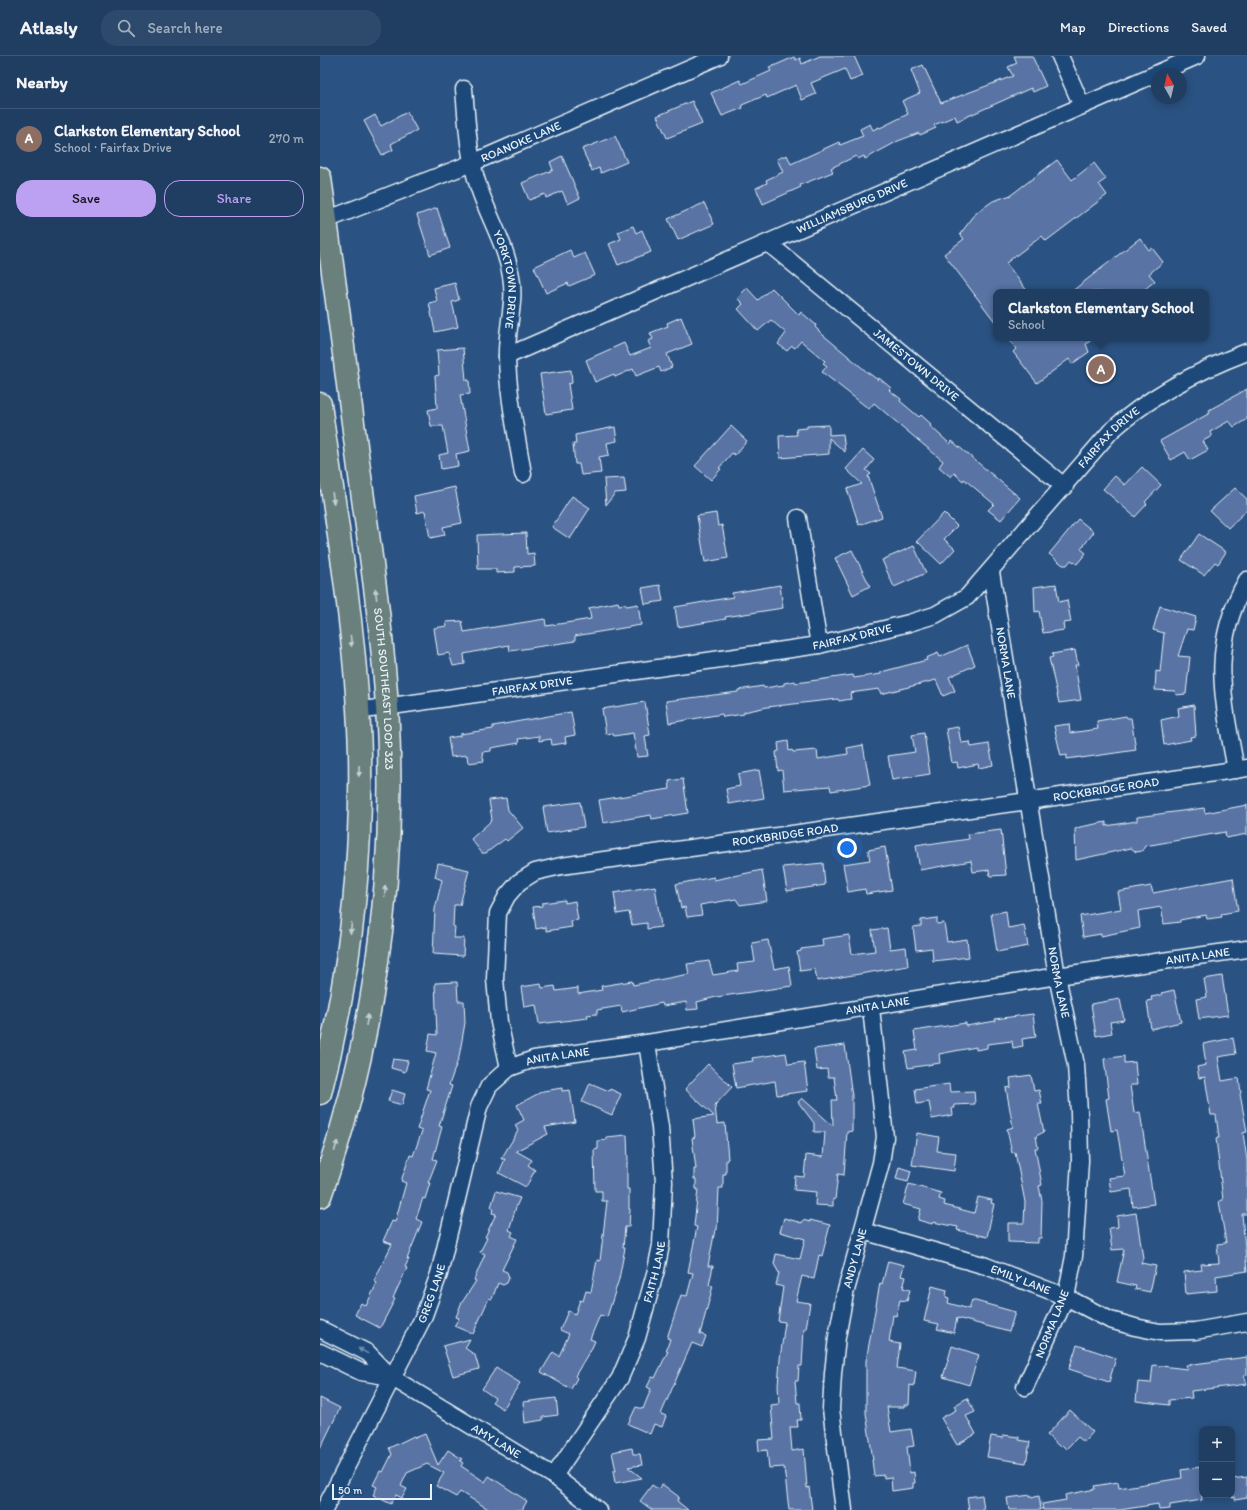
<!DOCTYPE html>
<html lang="en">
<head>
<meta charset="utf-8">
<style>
  body { margin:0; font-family:Itim,sans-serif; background:#2d496b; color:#f1f3f6 }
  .controls { position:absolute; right:12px; bottom:12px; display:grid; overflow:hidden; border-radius:8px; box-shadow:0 2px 10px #0003 }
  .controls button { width:36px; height:36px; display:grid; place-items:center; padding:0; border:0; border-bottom:1px solid #3d5777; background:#203e62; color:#f1f3f6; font:20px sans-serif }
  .compass { position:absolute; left:831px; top:12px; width:36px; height:36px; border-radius:50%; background:#203e62; box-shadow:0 2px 10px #0003; rotate:352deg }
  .scale { position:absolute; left:12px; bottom:10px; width:100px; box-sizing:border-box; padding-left:4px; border:2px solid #e8f1f8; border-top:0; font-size:11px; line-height:14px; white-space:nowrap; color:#e8f1f8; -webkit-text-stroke:3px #1f4a7a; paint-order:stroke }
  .you { position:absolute; left:527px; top:792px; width:14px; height:14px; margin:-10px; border:3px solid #fff; border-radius:50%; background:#1a73e8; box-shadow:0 0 0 6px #1a73e833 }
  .badge { display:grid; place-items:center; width:26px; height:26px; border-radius:50%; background:#bca0f2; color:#fff; font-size:13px; font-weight:700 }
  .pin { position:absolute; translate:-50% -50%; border:2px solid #fff; box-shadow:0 1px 4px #0006 }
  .popup { position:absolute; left:673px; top:233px; width:216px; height:52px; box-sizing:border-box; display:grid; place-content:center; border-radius:8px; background:#203e62; filter:drop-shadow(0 1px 3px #0005); font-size:13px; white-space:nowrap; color:#a2aebe }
  .popup b { font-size:15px; color:#f1f3f6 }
  .popup::after { content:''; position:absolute; left:50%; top:100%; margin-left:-8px; border:8px solid transparent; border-top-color:#203e62 }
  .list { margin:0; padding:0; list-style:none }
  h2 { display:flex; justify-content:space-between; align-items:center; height:52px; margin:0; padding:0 16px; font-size:17px }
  h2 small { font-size:13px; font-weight:400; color:#a2aebe }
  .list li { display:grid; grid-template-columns:26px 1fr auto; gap:12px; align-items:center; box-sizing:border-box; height:60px; padding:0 16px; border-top:1px solid #3d5777 }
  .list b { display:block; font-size:15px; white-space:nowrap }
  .list p { margin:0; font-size:13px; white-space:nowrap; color:#a2aebe }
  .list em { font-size:13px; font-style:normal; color:#a2aebe }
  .actions { display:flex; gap:8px; padding:12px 16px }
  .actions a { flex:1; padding:9px 0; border:1px solid #bca0f2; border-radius:16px; text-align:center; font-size:14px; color:#bca0f2 }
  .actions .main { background:#bca0f2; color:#111 }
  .icon { flex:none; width:22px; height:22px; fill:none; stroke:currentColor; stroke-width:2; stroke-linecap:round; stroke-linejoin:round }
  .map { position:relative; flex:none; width:927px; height:1454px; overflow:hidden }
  header { display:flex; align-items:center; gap:24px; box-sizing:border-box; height:56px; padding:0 20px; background:#203e62; border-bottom:1px solid #3d5777 }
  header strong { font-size:19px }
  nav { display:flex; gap:22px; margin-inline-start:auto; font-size:14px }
  .search { width:280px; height:36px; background:#2d496b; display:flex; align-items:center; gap:10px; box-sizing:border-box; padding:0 14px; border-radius:16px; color:#a2aebe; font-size:15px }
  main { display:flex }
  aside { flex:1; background:#203e62 }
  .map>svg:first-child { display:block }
</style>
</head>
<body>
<header>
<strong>Atlasly</strong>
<div class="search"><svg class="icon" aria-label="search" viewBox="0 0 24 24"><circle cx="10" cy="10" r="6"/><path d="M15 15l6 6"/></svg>Search here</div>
<nav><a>Map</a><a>Directions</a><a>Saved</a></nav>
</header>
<main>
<aside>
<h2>Nearby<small></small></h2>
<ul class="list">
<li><span class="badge" style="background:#8d6e63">A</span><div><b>Clarkston Elementary School</b><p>School · Fairfax Drive</p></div><em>270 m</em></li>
</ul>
<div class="actions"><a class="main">Save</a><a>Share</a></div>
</aside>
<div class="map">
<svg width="927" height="1454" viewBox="0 0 927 1454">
  <rect width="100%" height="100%" fill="#2a5282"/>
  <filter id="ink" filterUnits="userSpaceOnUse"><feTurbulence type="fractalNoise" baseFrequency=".025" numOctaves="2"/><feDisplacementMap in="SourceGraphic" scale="8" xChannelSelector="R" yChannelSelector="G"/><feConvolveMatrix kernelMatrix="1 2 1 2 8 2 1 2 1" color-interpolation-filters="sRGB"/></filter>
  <g filter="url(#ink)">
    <path fill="#5873a4" stroke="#e8f1f8" d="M500 0H534L543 20 530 25 525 13 491 27 496 38 482 44 476 29 447 42 446 39 422 49 423 52 402 60 391 37 420 24 422 28 451 15 449 12 474 1 476 4 480 2 482 8Z
      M694 0H712L726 30 713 36 711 32 637 65 635 60 614 69 616 72 600 79 599 77 578 85 545 103 544 100 538 103 536 100 511 112 513 116 480 129 481 131 443 148 436 132 447 127 446 124 463 116 457 103 467 99 471 108 519 86 520 89 543 80 540 73 550 68 553 74 559 71 560 72 588 58 582 45 600 37 591 14 603 9 621 47 693 20 688 11 697 7Z
      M372 45 382 68 347 82 337 60Z
      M87 56 97 74 71 88 73 94 62 99 44 65 55 59 61 70Z
      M295 80 307 106 281 117 279 112 272 115 262 93Z
      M242 100 260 142 248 148 242 135 226 142 225 138 209 144 202 127 233 114 230 106Z
      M737 104 752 124 774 107 786 123 779 128 787 139 726 185 722 180 686 207 708 236H676V267L624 198 644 183 640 178 657 156 673 145 691 139Z
      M384 147 394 168 358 184 348 163Z
      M117 152 130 192 110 199 97 159Z
      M313 170 316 177 322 174 331 196 298 209 289 188 301 183 298 176Z
      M820 182 829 194 832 192 843 206 829 218 835 225 821 236H751Z
      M250 194 254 202 265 197 275 219 249 230 248 227 226 237 214 211Z
      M135 227 139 244 132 246 138 271 115 276 109 247 117 245 114 232Z
      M427 232 438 244 452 232 479 259 481 256 496 269 495 271 502 278 547 316 558 324 559 322 571 332 569 334 581 343 580 345 599 361 601 359 611 368 610 370 630 388 632 385 700 442 681 464 668 454 674 448 644 423 643 425 634 417 631 421 619 411 623 405 568 359 554 347 549 353 502 316 507 310 503 307 505 305 481 285 475 292 472 290 467 295 458 288 466 277 451 264 438 275 418 253 423 248 417 242Z
      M361 261 372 288 347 298 352 311 341 316 339 311 316 320 313 313 295 321 294 318 275 326 266 304 304 287 310 300 331 292 328 285 333 283 330 277 348 270 347 267Z
      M688 282H774L766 288 769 296 752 308 749 303 717 327 693 296 696 293Z
      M143 292 146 324H149L150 338 140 339 150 395 136 398 138 410 121 413 119 399 128 397 123 370H111L108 354 117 352 115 320 119 319 117 294Z
      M251 314 252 327 248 328 252 354 226 358 220 318Z
      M927 333V363L914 371 909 365 890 376 892 380 883 385 888 394 870 404 865 396 851 404 840 385 890 357 889 354Z
      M509 369V379L523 378 525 396 509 382V398L460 402 459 380 477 379 476 373 487 372V370Z
      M411 370 427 385 415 399 412 397 399 412 401 413 391 424 375 410Z
      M295 371 297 385 287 387 289 399 279 401 281 417 261 419 259 408H255L253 388H256L255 379Z
      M543 394 554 404 546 414 551 418 548 420 562 461 539 469 527 433 542 428 526 413Z
      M822 411 841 429 825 446 827 448 815 461 783 433 795 420 805 429Z
      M304 422 306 436 295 437 286 449 284 423Z
      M135 431 142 467 123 471 125 479 110 482 105 455 97 457 94 440Z
      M915 432 927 443V454L908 472 890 455Z
      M252 440 270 452 250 483 232 471Z
      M396 457 398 470 402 469 408 502 385 506 377 460Z
      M624 457 637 470 624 483 635 493 621 508 597 485Z
      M758 463 774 476 761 493 766 497 757 508 751 504 747 509H743L729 498Z
      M206 477 207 498 214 497 215 510 195 511V516L176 517V513H158L157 479Z
      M879 478 906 496 898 508 895 506 884 519 861 504Z
      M594 490 606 517 574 531 562 504Z
      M532 494 550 530 533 539 515 502Z
      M736 528 739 546 747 544 751 566 743 567 744 574 723 577 719 555 715 556 714 531Z
      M340 529 343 545 325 548 322 532Z
      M460 529 463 552 405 561 406 563 358 571 355 551 413 541 412 537Z
      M298 546 299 549 304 548 307 550 318 548 321 569 255 580V585L190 595 189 589 144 598 145 608 133 610 129 597 118 599 114 572 127 570 126 566 142 565 144 576 225 563 226 570 271 563 269 552Z
      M840 550 876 561 873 574 867 573 858 600 870 601 866 638 856 639 855 635 835 634 836 615 840 616 844 577 833 574Z
      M647 589 655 609 629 621 635 635 623 640 616 624 561 638 559 633 530 637 531 643 519 645 518 643 447 651 424 656V658L403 661 402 658 349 667 346 645 418 636V634L443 630 444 632 464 629V627L475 625 476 627 533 619 534 622 561 618V616L607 604 606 602 618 597 620 601Z
      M755 594 758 609H755L761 644 739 647 729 602 733 601 732 598Z
      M325 646 330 679 325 680 328 700 317 701 313 677 294 680 293 677 286 678 282 653Z
      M874 649 876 680 870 681 871 684 844 689 841 664 859 660 858 652Z
      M251 656 255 679 245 681 246 687 232 689 231 683 219 685V680L198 683 199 687 171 692V695L162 696 164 705 148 707 147 699 131 701 128 682 140 680V678L173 673V670Z
      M806 660 807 662H811L816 694 761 702V701L747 703V699L741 700 734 670 749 668 750 677 778 673 777 665Z
      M638 671 641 687 650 686 651 691 669 688 673 709 659 712 658 708 638 712 637 706 632 707 626 673Z
      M604 677 610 718 572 724 568 700 595 696 592 679Z
      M468 685 469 695 472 694 473 696 497 694 498 703 528 698 527 692 543 689 550 729 511 735 510 730 464 734 462 714 458 715 456 696 459 695 458 687Z
      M439 714 444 742 409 748 406 733 420 730 418 718Z
      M363 723 368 757 332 763 331 759 283 767 279 744 350 733 349 725Z
      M186 742 188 754 203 772 187 785 185 783 166 797H162L151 783 172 764 169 744Z
      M260 746 264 771 227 777 223 751Z
      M927 749V778L906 782 905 776 825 790 822 795 816 796 811 792 756 804 755 773 760 771 786 766V770L817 765V761L884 752 885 757Z
      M681 774 686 819 670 820 669 814 653 816 651 805 600 814 596 789 608 787V789L649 783 648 778Z
      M565 791 572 834 546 838 545 833 528 836 523 808 550 804 548 794Z
      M118 807 149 814 140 849H134L133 870 135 871 134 882H144L143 900 113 898 115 853 122 824 115 821Z
      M503 807 505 829 467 835 463 811Z
      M442 814 447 845 420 849 416 843 380 849 382 859 367 861 365 851 361 852 356 828 394 821V824Z
      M913 822 918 855 901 858 902 861 887 863 886 859 860 864V866L844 868 841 851 818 855 820 872 781 880V878L763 881 760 860 801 853 798 836 831 830 833 837Z
      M335 830 341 871 327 873V867L312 869 309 856 297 858 294 837Z
      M245 844V847L255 845 258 864 251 865 252 871 226 875V871L216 873 213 851 222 850V847Z
      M686 855 688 872 704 869 708 890 677 896 671 858Z
      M617 862V868L624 867 627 886 647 883 649 901 613 905 612 892 596 894 593 871 601 870V864Z
      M567 872 570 893 586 891 588 910 497 925 495 913 480 915 477 896 481 895V893L503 890 502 883 529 879 532 898 555 895 552 874Z
      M448 884 454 913 469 910 472 930 396 941 377 946 378 953 367 954 366 946 343 950 342 947 302 956 301 950 277 954V958L267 959 268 962 219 968 216 949 204 951 201 931 221 928 222 932 235 930 236 935 258 932V938L282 934 281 930 312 925 313 929 369 918 367 908 389 905 393 919 418 915 417 908 435 906 432 887Z
      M902 920 908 959 879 963 876 943 887 941 884 923Z
      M137 926 138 945H144L145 967 139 1001 129 1029 132 1030 119 1070 122 1071 113 1103 117 1104 108 1127H110L105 1143 103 1142 96 1163 102 1166 87 1203H89L85 1211 87 1212 73 1242 75 1243 60 1272 35 1259 41 1247 46 1250 57 1227 54 1225 72 1188 63 1185 72 1165 75 1166 86 1127 81 1125 90 1099 93 1100 102 1075 97 1073 110 1034 106 1033 116 997 107 995 110 978 117 979 115 927Z
      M854 934 861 966 831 973 827 945 832 944 831 941 842 939 841 937Z
      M800 943 804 964 790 966 792 977 776 980 771 948Z
      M713 958 716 981 702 983 703 990 693 992 692 985 667 988V992L656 994V991L619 998 620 1007 588 1012 585 996 597 994 594 975 646 967V970L676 965 675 963Z
      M913 982 916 998 898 1001 902 1025 919 1022 921 1037 920 1038 927 1076 923 1077 927 1104V1158H922L927 1215 896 1220 897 1235 866 1238 864 1216 882 1214 881 1208 899 1207 897 1188 906 1187 899 1145 903 1144 896 1082H899L896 1059H891L885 1021 879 1022 877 1011 886 1009 883 988Z
      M525 989 532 1040V1075L527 1076 524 1119 518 1118 515 1144 513 1143V1150L495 1149 496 1136 474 1134 475 1120 484 1121 486 1099 503 1101 505 1076H494V1067L478 1046 482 1042 513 1070 512 1044H517L514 1021H508L507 1013 497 1014 494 993Z
      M466 997 468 1008 484 1006 488 1035 457 1039 455 1025 416 1032 412 1008 433 1005 432 1002Z
      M804 1000V1007L815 1006 817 1029H810L814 1057 820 1056 834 1148 813 1151 811 1133 791 1136 789 1122 805 1120 797 1074 791 1075 786 1043 789 1042 784 1003Z
      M73 1003 88 1005 85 1016 71 1012Z
      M388 1008 412 1031 395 1049 397 1068 405 1067 408 1103 406 1104V1118H403V1132H399L397 1174H395L388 1210H393L389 1229 393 1230 380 1278 386 1280 382 1291 372 1287 341 1358 346 1360 342 1371 334 1368 330 1378 308 1368 316 1351 323 1353 331 1333 327 1331 332 1321 335 1322 348 1295H346L350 1283 347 1282 361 1239 367 1240 373 1217 368 1216 377 1171 374 1170 378 1133H376V1123H374V1113H376L372 1082 375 1081 373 1063 394 1060 365 1033Z
      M711 1019 714 1035 719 1034 722 1048H718L724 1076 716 1080 718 1092H715L722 1129 719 1130 722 1145 721 1182H718V1187L688 1186V1167H704L705 1146 695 1096 692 1097 687 1073 693 1071 686 1032 691 1031 690 1022Z
      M270 1027 289 1035 290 1033 301 1038 292 1059 262 1046Z
      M629 1028 630 1036 654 1035 655 1048 634 1049 635 1052H632L633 1059 612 1063 609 1046 597 1048 595 1033Z
      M242 1032V1035L250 1034 255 1066 225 1071 228 1078 196 1095 212 1104 208 1109 215 1114 206 1131 179 1117 185 1103H181L198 1075 195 1069 204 1064 197 1049 223 1035Z
      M72 1034 85 1038 82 1049 68 1045Z
      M597 1077 619 1081 617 1095 636 1097 634 1115 592 1109Z
      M307 1079 308 1106H307V1133H309V1153H310L309 1171H305L303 1192H305L299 1223 287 1261 280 1259 270 1283 275 1285 270 1296H269L255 1320 257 1322 251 1333 221 1316 233 1296 239 1300 249 1278 240 1274 248 1255 255 1258 260 1244 263 1245 266 1235 271 1236 277 1204 280 1205 287 1145H282V1135H275L274 1094 278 1093V1085L286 1084V1081Z
      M579 1111 591 1115 588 1126 576 1123Z
      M589 1128 621 1137 619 1143 625 1145 624 1149 654 1157 658 1141 672 1144 671 1147 674 1148 667 1181 637 1174 638 1171 613 1166 612 1168 598 1164 601 1153 583 1148Z
      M176 1135 200 1142 196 1151 189 1174 193 1176 191 1180 197 1183 182 1214 187 1216 189 1222 187 1227 183 1229 178 1227 172 1243 169 1242 153 1278 134 1270 139 1262 136 1261 141 1248 156 1225 154 1224 165 1198 160 1196 167 1182 165 1181 176 1158 172 1157 173 1152 171 1151Z
      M816 1157 823 1202 821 1207 836 1210 830 1236 815 1233 816 1230 797 1226 804 1193 792 1194 789 1172 798 1171 797 1160Z
      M464 1162 482 1167 483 1164 490 1166V1164L510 1169 502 1200 499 1199 494 1223 482 1220 476 1245 490 1247 486 1273H484L482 1310H479L478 1325H475L477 1347H480L481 1364H477L478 1371H470L472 1395 484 1393 487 1432 489 1431 492 1454H469L464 1411 449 1412 447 1394 439 1395 438 1384 454 1383 451 1349 459 1348 458 1330 460 1303 465 1266 458 1265 463 1231 456 1229 459 1217 454 1208 456 1198 480 1203 485 1183 460 1176Z
      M568 1205 584 1209 581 1220 586 1221 583 1232 590 1234 587 1245 580 1244 576 1260 573 1259 569 1286 580 1288 577 1312 596 1315 594 1330 590 1329 589 1349H584V1351H567L571 1376 591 1373 594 1390 587 1391 590 1417 594 1416 595 1427H593V1432L572 1435 571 1421 564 1422V1419L554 1420 552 1404H553L546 1357V1305L560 1227 562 1228Z
      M612 1230 627 1234 626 1241 629 1242 628 1247 649 1253 652 1244 695 1256 689 1276 637 1262 634 1277 617 1273 619 1268 604 1265Z
      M150 1283 145 1292 155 1299 159 1313 133 1320 123 1290Z
      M757 1289 796 1302 789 1326 749 1313Z
      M632 1290 659 1299 649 1329 623 1321Z
      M927 1301V1319L924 1320 927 1328 871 1335 872 1342 849 1344V1349L816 1345 818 1326 831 1327 833 1309 867 1313 866 1309Z
      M176 1312 200 1327 183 1353 172 1346 175 1342 162 1333Z
      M0 1342 20 1352 0 1393Z
      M236 1342 238 1359 223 1361V1364L205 1367 203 1346Z
      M647 1342 655 1356 646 1360 656 1378 637 1389 621 1362 636 1354 634 1350Z
      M750 1354 773 1376 764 1386 758 1381 746 1393 742 1389 740 1391 727 1379Z
      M105 1378 118 1409 128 1394 142 1403 140 1405 143 1407 141 1410 165 1426 169 1420 207 1445 202 1454H170L140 1436 136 1441 116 1430 124 1417 107 1408 87 1417 81 1430 87 1433 82 1442 76 1439 71 1448 53 1439 57 1431 53 1429 60 1415 63 1416 72 1398 69 1392 94 1380 95 1382Z
      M683 1379 699 1381V1384L710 1386 706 1407 667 1401 671 1380 683 1382Z
      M312 1392 313 1398H320L322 1409 308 1411 322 1422 295 1427 293 1415H296L292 1396Z
      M880 1411 882 1444 850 1449V1453L839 1454 838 1448 800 1454H723L722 1448 746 1444 745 1439 775 1433 774 1430 798 1426 799 1432 862 1422 861 1414Z
      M927 1421V1442L915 1444V1441L912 1442V1423Z
      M342 1428 359 1441 357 1445 368 1454H332L320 1445 332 1429 338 1433Z
      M662 1439 664 1454H649L647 1441Z
      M711 1439V1442L719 1440 721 1454H689L687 1442Z"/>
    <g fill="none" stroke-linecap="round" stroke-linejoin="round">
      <g stroke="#e8f1f8" stroke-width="19">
        <g id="minor">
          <path d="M740 0 762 50"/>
          <path id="s1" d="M144 33C147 66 148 101 159 132 169 162 186 189 191 220 196 246 186 274 187 301 188 341 197 380 203 418"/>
          <path id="s2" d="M0 165 6 164 152 107 399 0"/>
          <path id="s3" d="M448 187 745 431"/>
          <path id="s4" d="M187 300 877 0"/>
          <path d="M478 462 499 589"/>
          <path id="s5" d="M671 516 737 920 756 1009 759 1056 760 1105 754 1200 746 1241 705 1331"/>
          <path id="s6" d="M37 655 499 589 589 567 615 559 647 541 791 375C831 339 877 315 927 296"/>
          <path d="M916 714C903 642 889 591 927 524"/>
          <path id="s7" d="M189 1012 179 966 175 923 178 857 187 840 199 826 215 816 241 810 708 745 927 712"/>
          <path id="s8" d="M543 1175 666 1210 746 1241 790 1264 815 1271 840 1276 875 1275 927 1266"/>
          <path id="s9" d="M0 1273 48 1297 71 1321 234 1420 278 1454"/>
          <path d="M0 1296 41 1316 71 1321"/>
          <path id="s10" d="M234 1420 300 1322 317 1282 336 1214 341 1189 344 1126 340 1071 327 987"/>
          <path id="s11" d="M4 1454 103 1262 119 1218 159 1051 169 1030 189 1012 214 1003 327 987 737 920 927 893"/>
          <path id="s12" d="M524 1454 511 1353 513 1317 517 1281 525 1238 561 1107 565 1081 551 952"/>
        </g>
      </g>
      <g stroke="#e8f1f8" stroke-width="25">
        <g id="highway">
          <path id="s13" d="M0 122C15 226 28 330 42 435 54 522 67 609 69 697 73 847 50 999 0 1140"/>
          <path d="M0 348C16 464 37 581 40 698 42 812 29 927 0 1037"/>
        </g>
      </g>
      <use href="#minor" stroke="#1f4a7a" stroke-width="16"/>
      <use href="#highway" stroke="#6a807d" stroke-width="22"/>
    </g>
    <defs><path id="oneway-solid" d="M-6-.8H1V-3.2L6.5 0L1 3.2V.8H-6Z"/></defs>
    <g fill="#c2cfd3">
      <use href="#oneway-solid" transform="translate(13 442) rotate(82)"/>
      <use href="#oneway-solid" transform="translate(56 538) rotate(-97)"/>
      <use href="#oneway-solid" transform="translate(31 585) rotate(84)"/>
      <use href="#oneway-solid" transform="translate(39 715) rotate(91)"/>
      <use href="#oneway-solid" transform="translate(65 835) rotate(-86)"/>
      <use href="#oneway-solid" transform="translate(31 872) rotate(96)"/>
      <use href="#oneway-solid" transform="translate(47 964) rotate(-80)"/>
      <use href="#oneway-solid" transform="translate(16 1090) rotate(-74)"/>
    </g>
    <use fill="#6f8dac" href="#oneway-solid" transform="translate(43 1295) rotate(-151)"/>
  </g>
  <g text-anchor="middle" stroke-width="3.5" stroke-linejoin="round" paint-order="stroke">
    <g font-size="12" fill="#e8f1f8" stroke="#1f4a7a">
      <text dy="4" stroke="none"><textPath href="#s2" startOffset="216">ROANOKE LANE</textPath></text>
      <text dy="4" stroke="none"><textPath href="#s4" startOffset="376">WILLIAMSBURG DRIVE</textPath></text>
      <text dy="4" stroke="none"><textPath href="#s1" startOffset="197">YORKTOWN DRIVE</textPath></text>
      <text dy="4" stroke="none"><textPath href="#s3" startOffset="192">JAMESTOWN DRIVE</textPath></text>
      <text dy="4" stroke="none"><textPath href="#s6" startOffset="837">FAIRFAX DRIVE</textPath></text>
      <text dy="4" stroke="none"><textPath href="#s6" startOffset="501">FAIRFAX DRIVE</textPath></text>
      <text dy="4" stroke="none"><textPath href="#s5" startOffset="92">NORMA LANE</textPath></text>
      <text dy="4" stroke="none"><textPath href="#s6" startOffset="177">FAIRFAX DRIVE</textPath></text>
      <text dy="4" stroke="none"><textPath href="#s13" startOffset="515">SOUTH SOUTHEAST LOOP 323</textPath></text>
      <text dy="4" stroke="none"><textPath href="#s7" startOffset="790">ROCKBRIDGE ROAD</textPath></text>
      <text dy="4" stroke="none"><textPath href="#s7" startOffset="466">ROCKBRIDGE ROAD</textPath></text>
      <text dy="4" stroke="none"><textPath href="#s11" startOffset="1183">ANITA LANE</textPath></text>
      <text dy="4" stroke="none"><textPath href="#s5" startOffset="416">NORMA LANE</textPath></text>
      <text dy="4" stroke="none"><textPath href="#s11" startOffset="859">ANITA LANE</textPath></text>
      <text dy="4" stroke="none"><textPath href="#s11" startOffset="535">ANITA LANE</textPath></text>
      <text dy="4" stroke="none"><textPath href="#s12" startOffset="255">ANDY LANE</textPath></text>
      <text dy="4" stroke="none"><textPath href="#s10" startOffset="230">FAITH LANE</textPath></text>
      <text dy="4" stroke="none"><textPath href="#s8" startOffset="165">EMILY LANE</textPath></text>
      <text dy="4" stroke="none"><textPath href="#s11" startOffset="242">GREG LANE</textPath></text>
      <text transform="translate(732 1268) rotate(-68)" y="4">NORMA LANE</text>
      <text dy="4" stroke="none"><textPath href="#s9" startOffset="210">AMY LANE</textPath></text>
    </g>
  </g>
</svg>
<div class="controls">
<button>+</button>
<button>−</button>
</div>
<svg class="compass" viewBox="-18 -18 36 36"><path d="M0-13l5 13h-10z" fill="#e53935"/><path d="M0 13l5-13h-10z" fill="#a2aebe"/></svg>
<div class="scale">50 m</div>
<div class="you"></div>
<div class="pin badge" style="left:781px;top:313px;background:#8d6e63">A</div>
<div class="popup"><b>Clarkston Elementary School</b>School</div>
</div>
</main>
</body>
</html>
